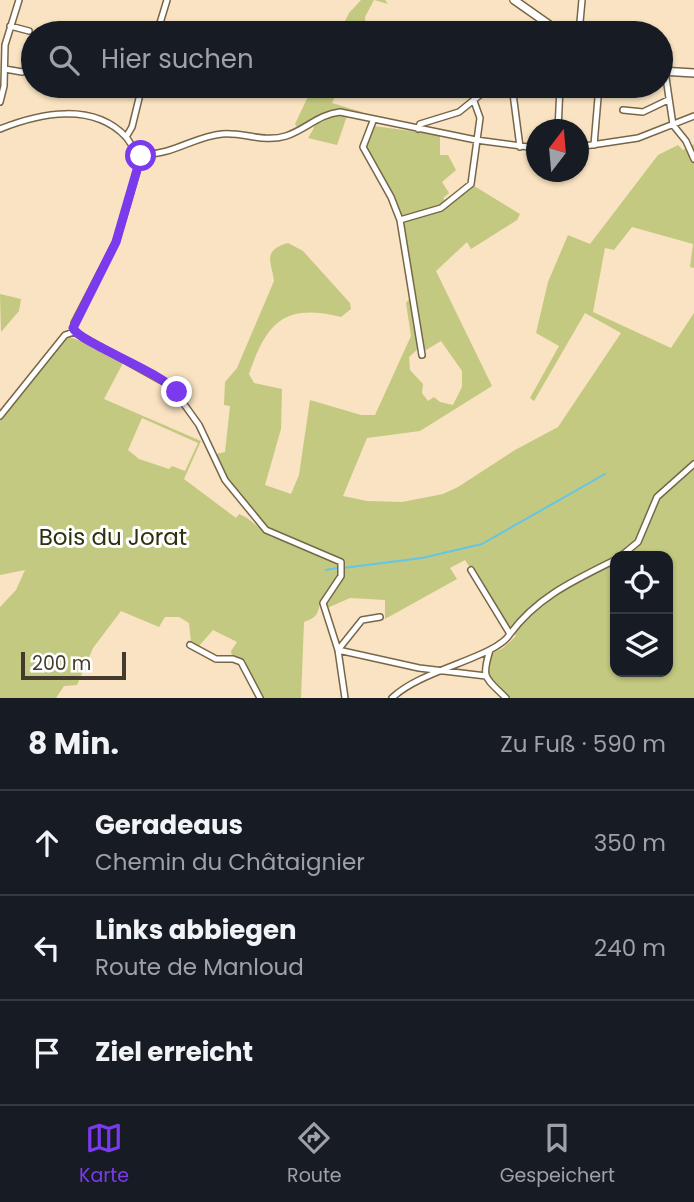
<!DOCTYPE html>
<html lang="de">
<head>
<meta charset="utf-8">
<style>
  body { margin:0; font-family:Poppins,sans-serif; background:#242831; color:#f1f3f6 }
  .controls { position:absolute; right:21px; bottom:21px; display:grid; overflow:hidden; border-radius:14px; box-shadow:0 2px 5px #0004 }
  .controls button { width:63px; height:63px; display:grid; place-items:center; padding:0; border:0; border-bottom:2px solid #363941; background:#171b24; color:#f1f3f6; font:35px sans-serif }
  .compass { position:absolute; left:526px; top:119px; width:63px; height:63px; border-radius:50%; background:#171b24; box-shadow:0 2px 5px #0004; rotate:16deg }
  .scale { position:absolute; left:21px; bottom:18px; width:105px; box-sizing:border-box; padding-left:7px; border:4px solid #433a2d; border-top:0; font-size:19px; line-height:24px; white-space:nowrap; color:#433a2d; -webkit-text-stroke:5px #fff; paint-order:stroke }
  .stop { position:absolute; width:21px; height:21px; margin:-16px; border:5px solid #7c3aed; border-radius:50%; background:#fff }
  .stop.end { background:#7c3aed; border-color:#fff; box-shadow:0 2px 7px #0008 }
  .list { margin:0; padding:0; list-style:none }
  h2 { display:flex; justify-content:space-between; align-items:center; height:91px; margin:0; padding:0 28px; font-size:30px }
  h2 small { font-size:23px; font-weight:400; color:#9ea1a6 }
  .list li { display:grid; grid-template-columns:46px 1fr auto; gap:21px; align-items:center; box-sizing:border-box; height:105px; padding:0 28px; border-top:2px solid #363941 }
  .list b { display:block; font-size:26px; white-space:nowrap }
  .list p { margin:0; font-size:23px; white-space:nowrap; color:#9ea1a6 }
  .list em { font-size:23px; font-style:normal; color:#9ea1a6 }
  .icon { flex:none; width:38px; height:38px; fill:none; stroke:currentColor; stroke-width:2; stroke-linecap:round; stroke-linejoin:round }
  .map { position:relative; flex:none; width:694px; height:698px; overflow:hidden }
  .search { position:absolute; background:#171b24; box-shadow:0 2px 5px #0004; left:21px; right:21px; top:21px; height:77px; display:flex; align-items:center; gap:18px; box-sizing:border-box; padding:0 24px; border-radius:38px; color:#9ea1a6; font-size:26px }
  .sheet { height:406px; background:#171b24 }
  nav { display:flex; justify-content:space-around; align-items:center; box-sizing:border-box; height:98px; border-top:2px solid #363941; background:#171b24; font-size:19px; color:#9ea1a6 }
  nav a { display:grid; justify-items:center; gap:4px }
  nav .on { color:#7c3aed }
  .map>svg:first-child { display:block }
</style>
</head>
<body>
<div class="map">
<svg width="694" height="698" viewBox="0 0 694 698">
  <rect width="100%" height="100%" fill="#f9e3c2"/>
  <path fill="#c3c980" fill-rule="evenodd" d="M361 0H385L388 4 374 0 365 17 366 33H339L349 13Z
    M313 86H340L332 103 362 112 361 119 347 116 337 145 308 138 314 128 310 123 298 128 295 124Z
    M374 126 440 135V155H448L456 170 442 182 449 193 443 198 449 204 471 184 520 214 517 220 471 249 467 242 436 271 492 386 420 431 367 438 343 496 367 501 402 502 443 494 458 487 515 450 558 427 621 333 585 313 534 401 530 398 559 346 536 333 548 282 568 235 590 244 658 155 678 145 683 150 694 144V268L690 267 693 244 632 227 614 250 605 248 593 312 671 348 694 313V698H511L489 675 487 667 493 653 503 648 516 636 465 560 450 568 457 579 385 619V600L350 598 325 609V603L343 577 344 573H340C336 581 328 588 323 597 316 610 322 616 304 622L301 698H263C249 683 253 665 232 657L231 651 237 642 213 630 199 646 191 642 189 623 179 617H165L159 627 121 611 93 648 77 685 64 686 56 698H0V607L16 590 25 570 0 575V414L64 335 95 346 123 363 104 399 201 441 184 479 236 518 239 514C253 519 260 532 274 538L236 496 212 455 225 452 230 406 224 405 225 382 237 368 274 281C272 262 261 251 288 243L303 251 350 303 351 309 341 317C284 303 267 322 249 374L254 383 282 389 281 429 265 485 291 494 299 475 310 400 361 415H375L411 336 406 303 414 293C409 261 407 226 394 196 386 177 370 163 365 144ZM441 341 462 371V387L453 405 440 402 434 397 428 401 422 393 423 384 410 370 409 357 419 348 426 350ZM142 418 198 443 185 471 172 466 169 469 139 459 128 450ZM615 556H668V672H615Z
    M0 294 21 299 19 311 1 332Z"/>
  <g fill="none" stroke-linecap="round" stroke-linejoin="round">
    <path stroke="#63c5e7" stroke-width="2" d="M343 568 422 558 482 544 605 474
      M326 570 337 568"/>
    <g stroke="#786648" stroke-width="8">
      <path id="minor" d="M10 26 29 31
        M157 33 167 0
        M579 33 582 0
        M5 69 22 72 29 68
        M665 71 673 125 686 141 694 159
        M512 86 520 147
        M0 102 4 86 5 45 19 0
        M623 110 643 112 668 100
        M373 121 363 147 391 197 400 220 422 355
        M0 129C40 113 93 102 126 137 132 144 134 154 145 154 172 155 196 136 222 134 244 132 263 143 286 136 305 130 319 114 340 112L476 140 536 148
        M418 129 420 124 459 112 491 86
        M558 130 560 86
        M126 137 132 127 142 86
        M594 145 599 86
        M578 147 638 138 694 116
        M400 220 441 208 471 184 480 118 474 101
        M74 332 171 386 199 425 225 480 266 530 341 562V576L323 603 338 650 345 698
        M74 332V323L116 242 142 154
        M0 416 65 335 74 332
        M621 556 638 542 657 497 694 464
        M380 617 362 620 338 650 419 668 486 676
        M510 634C537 597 575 580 615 560
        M190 645 216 659H233L241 662 260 698
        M490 650C481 679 485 677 506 698
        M392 698C422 669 495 658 510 634L471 570"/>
    </g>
    <g stroke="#786648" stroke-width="10">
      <path id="major" d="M514 0 561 33
        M661 71 694 73"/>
    </g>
    <use href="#minor" stroke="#fff" stroke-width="5"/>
    <use href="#major" stroke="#fff" stroke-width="7"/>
  </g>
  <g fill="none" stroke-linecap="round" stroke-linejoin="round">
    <path stroke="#7c3aed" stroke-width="9" d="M141 156 116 242 73 328C80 343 158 370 177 392"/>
  </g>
  <g text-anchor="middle" stroke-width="6" stroke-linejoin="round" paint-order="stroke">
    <g font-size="23" fill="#2e310e" stroke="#fff">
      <text x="113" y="545">Bois du Jorat</text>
    </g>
  </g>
</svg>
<div class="controls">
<button><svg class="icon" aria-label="locate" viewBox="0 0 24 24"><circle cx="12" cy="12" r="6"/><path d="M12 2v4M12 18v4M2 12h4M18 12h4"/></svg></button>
<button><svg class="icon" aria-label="layers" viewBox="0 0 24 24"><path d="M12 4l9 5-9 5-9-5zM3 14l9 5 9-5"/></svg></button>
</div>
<svg class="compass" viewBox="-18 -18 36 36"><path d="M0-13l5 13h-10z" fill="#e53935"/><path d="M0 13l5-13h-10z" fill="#9ea1a6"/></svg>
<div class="scale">200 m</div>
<div class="stop" style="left:141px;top:156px"></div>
<div class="stop end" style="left:177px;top:392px"></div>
<div class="search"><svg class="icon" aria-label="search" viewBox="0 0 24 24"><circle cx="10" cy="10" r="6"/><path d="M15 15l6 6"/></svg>Hier suchen</div>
</div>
<section class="sheet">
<h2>8 Min.<small>Zu Fuß · 590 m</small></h2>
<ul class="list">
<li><svg class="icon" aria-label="ahead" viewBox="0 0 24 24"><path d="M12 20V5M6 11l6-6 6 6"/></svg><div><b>Geradeaus</b><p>Chemin du Châtaignier</p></div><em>350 m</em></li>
<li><svg class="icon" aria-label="left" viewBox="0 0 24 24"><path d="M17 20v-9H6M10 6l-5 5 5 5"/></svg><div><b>Links abbiegen</b><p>Route de Manloud</p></div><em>240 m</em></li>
<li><svg class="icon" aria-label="arrive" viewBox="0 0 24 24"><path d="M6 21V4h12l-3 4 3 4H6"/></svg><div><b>Ziel erreicht</b></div></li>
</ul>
</section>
<nav>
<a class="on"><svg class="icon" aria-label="map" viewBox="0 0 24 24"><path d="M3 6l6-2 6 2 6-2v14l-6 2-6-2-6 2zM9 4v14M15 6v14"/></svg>Karte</a>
<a><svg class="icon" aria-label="directions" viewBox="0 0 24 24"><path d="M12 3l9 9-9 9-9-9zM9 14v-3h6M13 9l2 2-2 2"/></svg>Route</a>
<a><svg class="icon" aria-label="saved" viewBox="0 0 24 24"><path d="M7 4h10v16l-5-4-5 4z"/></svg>Gespeichert</a>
</nav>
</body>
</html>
